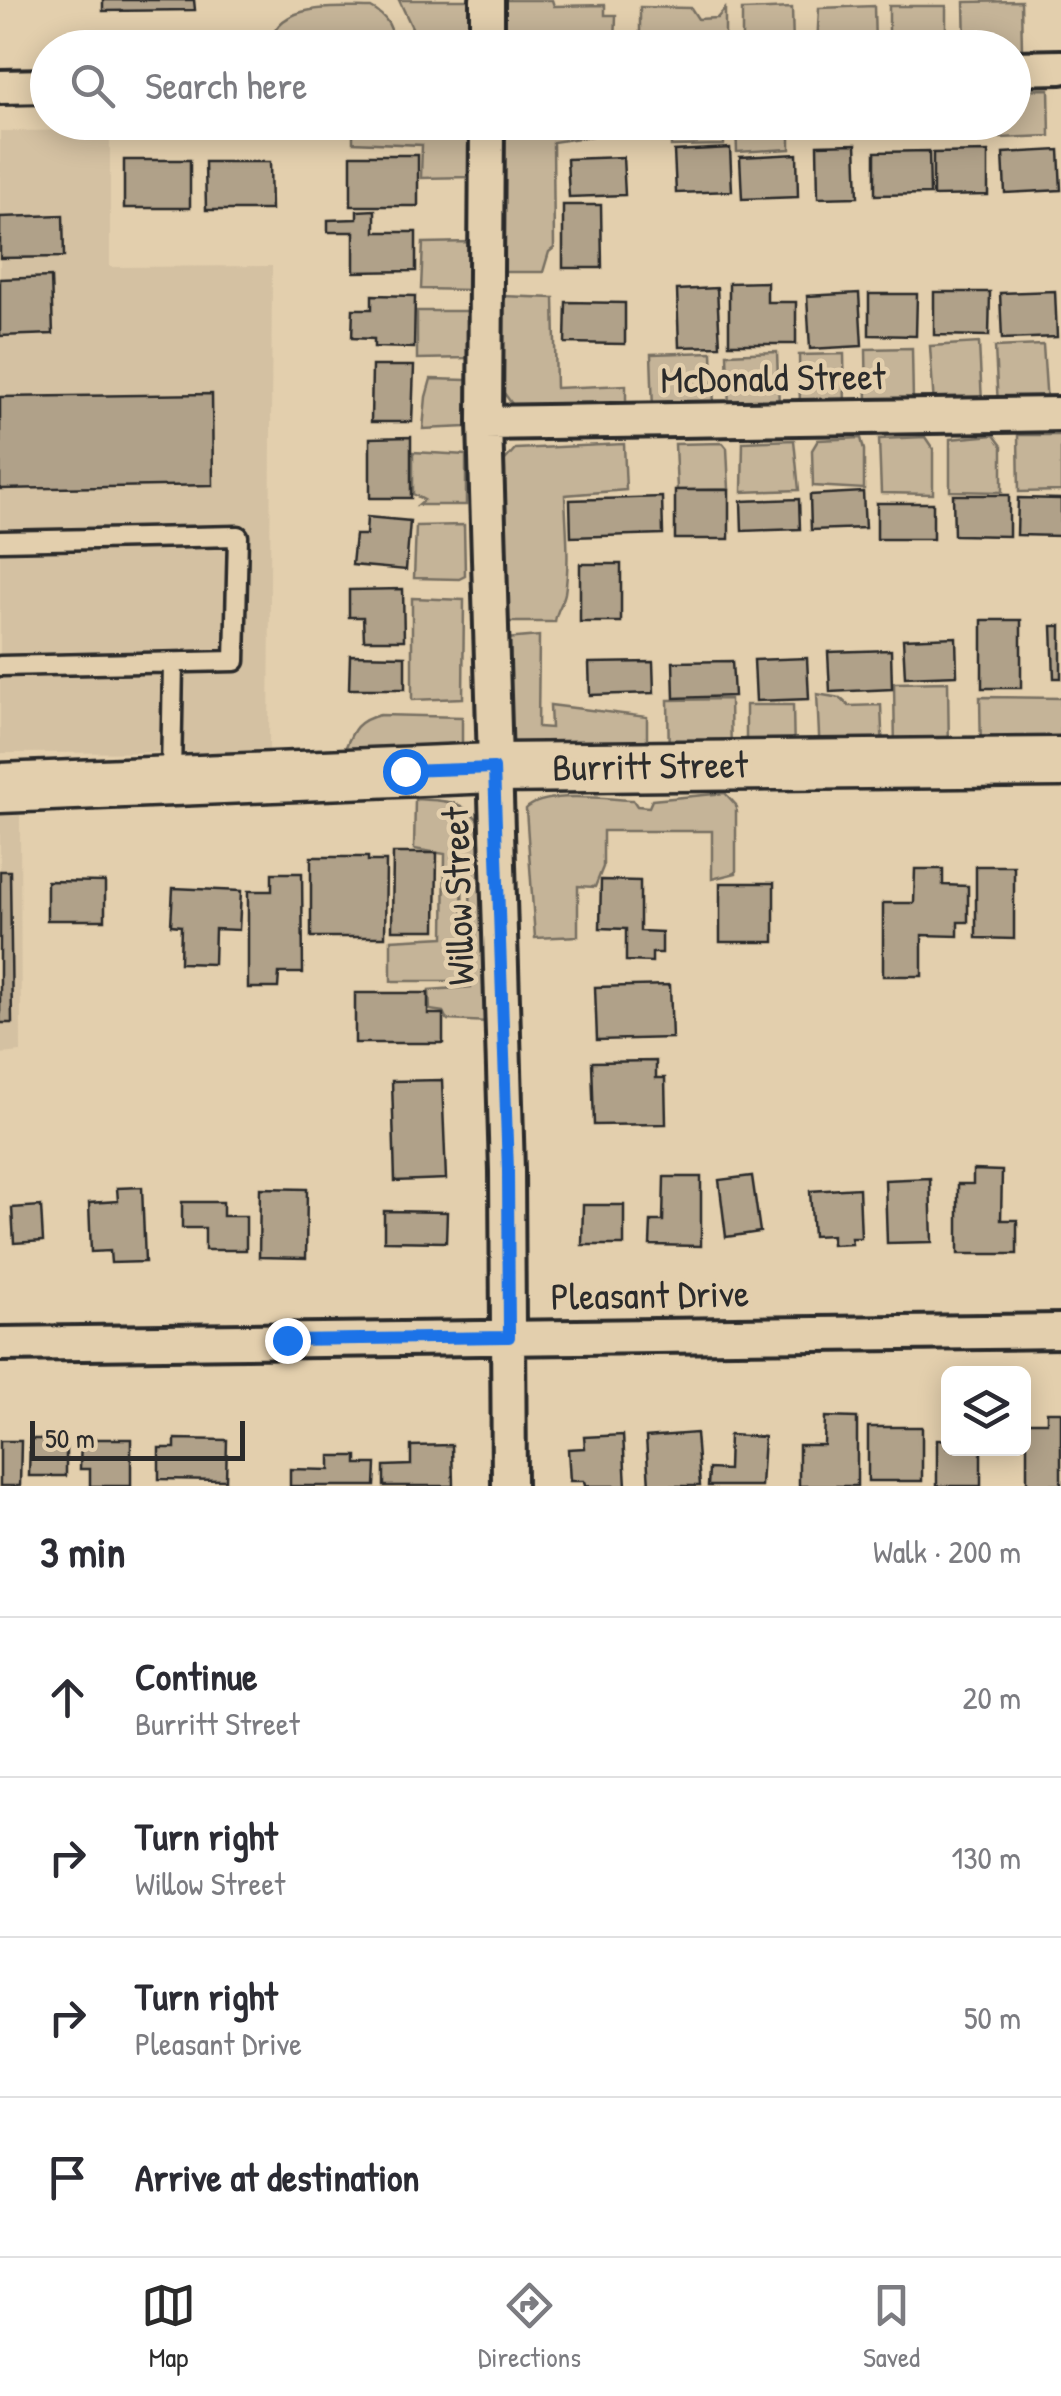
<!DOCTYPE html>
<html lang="en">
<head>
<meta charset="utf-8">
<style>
  body { margin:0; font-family:"Patrick Hand",sans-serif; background:#f2f2f3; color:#2b2b33 }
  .controls { position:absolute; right:30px; bottom:30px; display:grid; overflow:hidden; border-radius:15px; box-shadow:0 5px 25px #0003 }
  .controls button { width:90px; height:90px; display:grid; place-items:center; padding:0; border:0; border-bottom:2px solid #e1e1e2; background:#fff; color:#2b2b33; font:50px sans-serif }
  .scale { position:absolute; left:30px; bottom:25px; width:215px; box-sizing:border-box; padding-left:10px; border:5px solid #2b2b2b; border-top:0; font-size:28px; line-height:35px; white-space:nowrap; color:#2b2b2b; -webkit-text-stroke:8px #e3cfad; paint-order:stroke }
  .stop { position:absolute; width:30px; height:30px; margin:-22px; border:8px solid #1a73e8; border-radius:50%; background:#fff }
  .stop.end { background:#1a73e8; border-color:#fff; box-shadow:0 2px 10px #0008 }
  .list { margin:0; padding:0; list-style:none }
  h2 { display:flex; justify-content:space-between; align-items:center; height:130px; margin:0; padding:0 40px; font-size:42px }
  h2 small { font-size:32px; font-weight:400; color:#7c7c81 }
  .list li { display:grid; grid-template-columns:65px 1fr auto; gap:30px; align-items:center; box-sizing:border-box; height:160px; padding:0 40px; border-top:2px solid #e1e1e2 }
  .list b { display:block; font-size:38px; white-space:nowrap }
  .list p { margin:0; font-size:32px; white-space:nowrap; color:#7c7c81 }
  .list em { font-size:32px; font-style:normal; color:#7c7c81 }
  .icon { flex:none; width:55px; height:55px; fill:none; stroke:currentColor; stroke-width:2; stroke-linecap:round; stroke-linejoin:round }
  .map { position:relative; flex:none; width:1061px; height:1486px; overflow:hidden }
  .search { position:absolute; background:#fff; box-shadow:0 5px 25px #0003; left:30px; right:30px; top:30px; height:110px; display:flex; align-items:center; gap:25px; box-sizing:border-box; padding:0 35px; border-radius:55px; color:#7c7c81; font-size:38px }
  .sheet { height:770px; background:#fff }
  nav { display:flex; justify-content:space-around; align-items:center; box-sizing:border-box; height:140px; border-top:2px solid #e1e1e2; background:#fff; font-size:28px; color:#7c7c81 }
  nav a { display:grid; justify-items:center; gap:5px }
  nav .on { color:#2b2b2b }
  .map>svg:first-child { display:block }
</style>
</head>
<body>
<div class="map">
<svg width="1061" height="1486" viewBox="0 0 1061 1486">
  <rect width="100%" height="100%" fill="#e3cfad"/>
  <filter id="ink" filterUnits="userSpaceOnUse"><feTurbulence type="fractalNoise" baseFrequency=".01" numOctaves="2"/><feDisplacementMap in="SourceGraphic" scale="20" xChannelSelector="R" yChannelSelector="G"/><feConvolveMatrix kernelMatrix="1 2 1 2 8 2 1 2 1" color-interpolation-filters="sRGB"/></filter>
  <g filter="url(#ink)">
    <path fill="#d4c1a2" d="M110 130V267L272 266 269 752 0 753V131Z
      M20 815 21 1052 0 1054V816Z"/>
    <path fill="#c5b498" stroke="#787062" stroke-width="2.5" d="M399 0H471L467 47H415L416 36Z
      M503 0H552L554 6 605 5V15H616L615 47H507L502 22Z
      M1021 1 1022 51H1014V48L965 47 964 2Z
      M874 6 875 47H817L819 8Z
      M889 6H946V47H889Z
      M640 7 691 8 698 19 717 18 725 9V47H640Z
      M371 8C389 17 392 29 395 47H270C274 1 337 8 371 8Z
      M792 8 793 47H742V10Z
      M1049 89 1050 136 1001 138 1000 123 1014 122V90Z
      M353 123H468L470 177 421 178 422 145 353 142Z
      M502 123H627L626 131 553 142 554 248 549 252 543 272H501Z
      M671 123H724V145L671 146Z
      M736 123H790V149L737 152Z
      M470 242V290L421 289 423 243Z
      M502 296 554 298 556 388 626 385V413L518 412 501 389Z
      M417 311H468V358L417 359Z
      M979 343 982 403 934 406 930 346Z
      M1043 345 1047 404 998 407 995 347Z
      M912 348 913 402 867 403 866 349Z
      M712 352 714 408 653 410 651 354Z
      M777 352 779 407 729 409 727 354Z
      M844 354 845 408H800L799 355Z
      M431 379 467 380V427L423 429 426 397Z
      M994 435 1002 446V492L950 491V439Z
      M1018 435H1061V491L1019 492Z
      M925 437 933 449V494L881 493 879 439Z
      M861 438 864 450V489L813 486 812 450 818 440Z
      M794 440 799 490 742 492 743 442Z
      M723 443 727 448 729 489 677 490 675 444Z
      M624 444 626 490 565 495C566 527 570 561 565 593 563 604 556 610 555 622H507L499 467 515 449Z
      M413 452 466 455V505H418L424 500 413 494Z
      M464 525 465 576 459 579 414 578 416 526Z
      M412 598 464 600 463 698 412 700Z
      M539 636 538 727 551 728 550 705 647 717V759L517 752 509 739 506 639Z
      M948 682 949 754 895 753 894 683Z
      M817 694 840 698 849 706 881 705 883 756 820 755Z
      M980 697 1061 698V752L981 754Z
      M730 699 731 758 669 759 668 700Z
      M746 705H793L794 756 753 757 746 740Z
      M380 715 462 717V743L450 761 342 756C352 733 354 721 380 715Z
      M725 793 736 805V873L712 879V831H603V867L595 887 578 886V936L535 938 526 809C544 790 607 799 633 800L637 806 649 807 652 800Z
      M415 799C443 801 460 798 479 821L490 1022 447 1020 443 1012 430 1010 429 990 471 987 470 854 462 857 463 981H391V940L444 937 445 854 414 849Z"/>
    <path fill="#b0a189" stroke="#2b2b2b" stroke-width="2.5" d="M103 0H194L195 10 103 11Z
      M856 144 858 197 818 198 817 145Z
      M730 148 732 191 676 193 674 151Z
      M1059 150 1061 190 1005 193 1003 153Z
      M929 151 930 194 875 195V152Z
      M988 152V195L933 196V153Z
      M797 154 798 197 742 199 740 157Z
      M351 155H418V206H351Z
      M623 157 625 195 569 197 567 159Z
      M124 160H190V208H124Z
      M205 162H270L271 210H206Z
      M563 205H601L602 268H563Z
      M375 210V232H416V271L354 272V232H328V220L357 219V211Z
      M63 215 64 257 0 258V217Z
      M51 277 53 334 0 336V279Z
      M767 282V302H796V344H729V283Z
      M717 288 720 346 679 347 677 290Z
      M1055 291 1057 337 1002 339 1000 293Z
      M934 292H990L989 336 934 335Z
      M859 293 862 346 810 349 807 296Z
      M869 294H917L916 336 869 335Z
      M372 295 415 296 414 348 374 347V339L352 338 353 309H372Z
      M566 302 625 303V344L565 343Z
      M372 366H414L412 422H371Z
      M212 394 213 485 0 489V397Z
      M411 437V498H370V438Z
      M675 490H729V539H675Z
      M863 492 865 528 811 530 810 495Z
      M953 495H1009V536L954 535Z
      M662 497 663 534 571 537 570 500Z
      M1018 498 1061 499V536L1017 535Z
      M799 499 800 529 742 531 741 501Z
      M877 503H933V539H877Z
      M367 517 410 521 406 570 352 565 355 535H366Z
      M580 564H621V622H580Z
      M403 589 404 640H364L363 617H349V590Z
      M982 620H1021V688H982Z
      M1052 626H1061V678H1054Z
      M956 637 957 675 905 677 903 639Z
      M891 650 892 689 830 692 828 652Z
      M350 655 405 656V689H349Z
      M807 658 809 699 756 701 754 660Z
      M732 661 734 696 674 698 673 662Z
      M653 662 654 693 590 695 589 663Z
      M393 853H437L436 930H392Z
      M311 857H368V861H386L385 937H311Z
      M976 866H1014V939L976 938Z
      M915 869H943V885L968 886V922H958V936L922 935V976H883V903H914Z
      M0 871H10L12 1023H0Z
      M272 873H302L303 973H279L278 988H248V891H272Z
      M601 880 640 881V931L662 932V953H652V962L626 961V929L600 928Z
      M47 881 105 882V920H47Z
      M720 883H774V942H720Z
      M173 888 241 891 239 930 215 929 214 964 180 963 181 926 171 925Z
      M670 985 672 1038 597 1040 595 987Z
      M355 993H428V1014H443V1043H355Z
      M656 1061V1078H665L666 1124 594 1125 592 1062Z
      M442 1080 446 1179 395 1181 392 1081Z
      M973 1170 1002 1171 1001 1220H1017V1254H958V1184H973Z
      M752 1176 760 1232 726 1237 719 1180Z
      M664 1177H701V1246L650 1245 651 1221H663Z
      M930 1178 932 1242 887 1243 885 1180Z
      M142 1187 145 1262 111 1263 110 1251 91 1252 89 1203 118 1201 117 1188Z
      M260 1188 307 1189 306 1258 259 1257Z
      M859 1188 861 1238H851L852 1244 832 1245V1235L813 1236 810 1191Z
      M182 1202H223V1216H246V1250H205V1228H182Z
      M583 1205H624V1245H582Z
      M41 1206 43 1241 14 1243 12 1208Z
      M384 1211 447 1212 446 1242 384 1241Z
      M1047 1412H1061V1485H1027V1422H1047Z
      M825 1417 857 1418V1486H799V1445H824Z
      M868 1427H922V1481H868Z
      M696 1433 700 1486H649L646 1437Z
      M623 1435 626 1486H585L584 1481H570L568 1449 585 1448 584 1437Z
      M729 1435 764 1437 761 1486H708L709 1469 728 1470Z
      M30 1439H66V1476H29Z
      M81 1439H131V1486H90V1469H80Z
      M175 1439 227 1440 226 1480 159 1479V1448H175Z
      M937 1440H948V1448H981V1486H937Z
      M0 1441H21L20 1486H0Z
      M452 1445 453 1486H384V1466L411 1465V1446Z
      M330 1456H357V1464H376L375 1486H290V1469L330 1470Z"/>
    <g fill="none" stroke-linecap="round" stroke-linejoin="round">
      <g stroke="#2b2b2b" stroke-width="25">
        <path id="lane" d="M0 541 238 536 235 661 0 666
          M171 778 173 663"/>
      </g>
      <g stroke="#2b2b2b" stroke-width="40">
        <path id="street" d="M487 48V0
          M1014 68 1061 67
          M0 87 48 86
          M487 122 485 423 507 1171 509 1486
          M485 423 1061 414
          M0 1344 1061 1331"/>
      </g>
      <g stroke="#2b2b2b" stroke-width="55">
        <path id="secondary" d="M0 788 494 768 1061 762"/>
      </g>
      <use href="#lane" stroke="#e3cfad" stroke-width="18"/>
      <use href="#street" stroke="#e3cfad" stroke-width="32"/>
      <use href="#secondary" stroke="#e3cfad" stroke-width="48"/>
    </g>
  </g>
  <g fill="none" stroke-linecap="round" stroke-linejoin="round" filter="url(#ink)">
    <path stroke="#1a73e8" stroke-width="12" d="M287 1340 509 1337 508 1170 494 768 405 771"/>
  </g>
  <g text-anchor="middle" stroke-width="9" stroke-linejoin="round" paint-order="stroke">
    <g font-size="38" fill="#2b2b2b" stroke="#e3cfad">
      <text transform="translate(773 378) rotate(-1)" y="13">McDonald Street</text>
      <text transform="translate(650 766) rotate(-1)" y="13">Burritt Street</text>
      <text transform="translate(458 896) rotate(-92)" y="13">Willow Street</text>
      <text transform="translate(650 1295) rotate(-1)" y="13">Pleasant Drive</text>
    </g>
  </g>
</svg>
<div class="controls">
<button><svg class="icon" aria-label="layers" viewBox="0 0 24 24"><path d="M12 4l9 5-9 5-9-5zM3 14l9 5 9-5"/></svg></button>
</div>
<div class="scale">50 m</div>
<div class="stop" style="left:405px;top:771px"></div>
<div class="stop end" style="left:287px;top:1340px"></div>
<div class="search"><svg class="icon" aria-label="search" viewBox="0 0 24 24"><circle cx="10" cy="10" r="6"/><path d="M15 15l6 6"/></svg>Search here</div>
</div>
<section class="sheet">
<h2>3 min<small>Walk · 200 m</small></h2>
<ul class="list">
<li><svg class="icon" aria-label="ahead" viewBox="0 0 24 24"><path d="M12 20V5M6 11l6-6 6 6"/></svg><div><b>Continue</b><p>Burritt Street</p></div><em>20 m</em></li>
<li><svg class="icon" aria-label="right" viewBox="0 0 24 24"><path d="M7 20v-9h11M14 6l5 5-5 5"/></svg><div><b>Turn right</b><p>Willow Street</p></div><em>130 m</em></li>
<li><svg class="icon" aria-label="right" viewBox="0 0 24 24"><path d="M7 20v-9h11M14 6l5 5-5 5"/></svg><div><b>Turn right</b><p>Pleasant Drive</p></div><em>50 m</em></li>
<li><svg class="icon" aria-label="arrive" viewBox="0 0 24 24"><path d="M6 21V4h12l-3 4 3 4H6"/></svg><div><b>Arrive at destination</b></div></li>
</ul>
</section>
<nav>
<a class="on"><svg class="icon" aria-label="map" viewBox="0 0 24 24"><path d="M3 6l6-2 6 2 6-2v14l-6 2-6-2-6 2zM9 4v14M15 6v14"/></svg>Map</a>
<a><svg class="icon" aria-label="directions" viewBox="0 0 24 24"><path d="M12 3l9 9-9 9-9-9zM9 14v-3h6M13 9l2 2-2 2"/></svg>Directions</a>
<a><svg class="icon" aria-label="saved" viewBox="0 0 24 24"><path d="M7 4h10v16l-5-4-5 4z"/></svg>Saved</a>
</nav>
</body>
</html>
